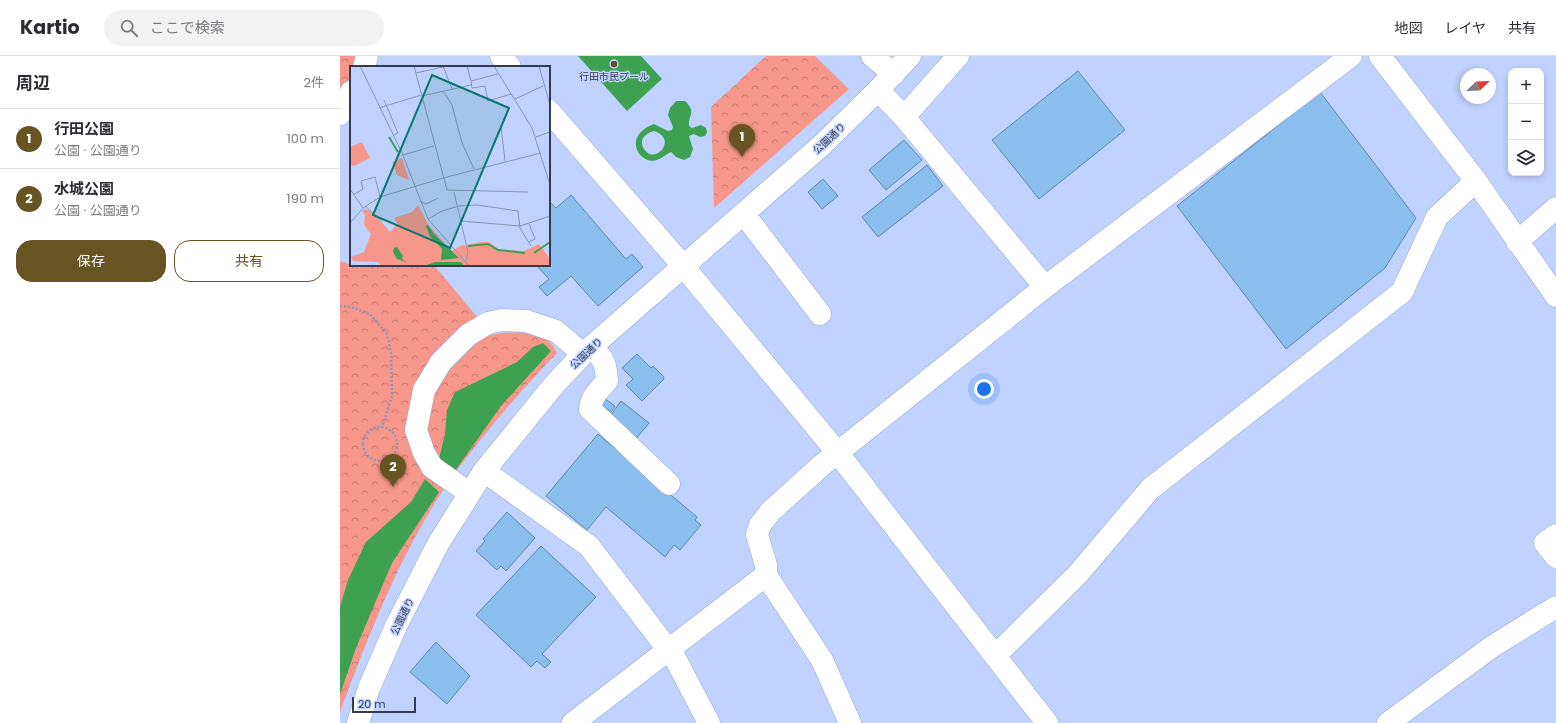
<!DOCTYPE html>
<html lang="ja">
<head>
<meta charset="utf-8">
<style>
  body { margin:0; font-family:Poppins,"Noto Sans JP",sans-serif; background:#f2f2f3; color:#2b2b33 }
  .controls { position:absolute; right:12px; top:12px; display:grid; overflow:hidden; border-radius:8px; box-shadow:0 2px 6px #0003 }
  .controls button { width:36px; height:36px; display:grid; place-items:center; padding:0; border:0; border-bottom:1px solid #e1e1e2; background:#fff; color:#2b2b33; font:20px sans-serif }
  .compass { position:absolute; left:1120px; top:12px; width:36px; height:36px; border-radius:50%; background:#fff; box-shadow:0 2px 6px #0003; rotate:67deg }
  .scale { position:absolute; left:12px; bottom:10px; width:64px; box-sizing:border-box; padding-left:4px; border:2px solid #333b4c; border-top:0; font-size:11px; line-height:14px; white-space:nowrap; color:#333b4c; -webkit-text-stroke:3px #c0d2ff; paint-order:stroke }
  .you { position:absolute; left:644px; top:333px; width:14px; height:14px; margin:-10px; border:3px solid #fff; border-radius:50%; background:#1a73e8; box-shadow:0 0 0 6px #1a73e833 }
  .badge { display:grid; place-items:center; width:26px; height:26px; border-radius:50%; background:#675422; color:#fff; font-size:13px; font-weight:700 }
  .pin { position:absolute; translate:-50% -33px; filter:drop-shadow(0 1px 2px #0008) }
  .pin::after { content:''; position:absolute; top:21px; width:14px; height:12px; background:inherit; clip-path:polygon(0 0,100% 0,50% 100%) }
  .list { margin:0; padding:0; list-style:none }
  h2 { display:flex; justify-content:space-between; align-items:center; height:52px; margin:0; padding:0 16px; font-size:17px }
  h2 small { font-size:13px; font-weight:400; color:#7c7c81 }
  .list li { display:grid; grid-template-columns:26px 1fr auto; gap:12px; align-items:center; box-sizing:border-box; height:60px; padding:0 16px; border-top:1px solid #e1e1e2 }
  .list b { display:block; font-size:15px; white-space:nowrap }
  .list p { margin:0; font-size:13px; white-space:nowrap; color:#7c7c81 }
  .list em { font-size:13px; font-style:normal; color:#7c7c81 }
  .actions { display:flex; gap:8px; padding:12px 16px }
  .actions a { flex:1; padding:9px 0; border:1px solid #675422; border-radius:16px; text-align:center; font-size:14px; color:#675422 }
  .actions .main { background:#675422; color:#fff }
  .icon { flex:none; width:22px; height:22px; fill:none; stroke:currentColor; stroke-width:2; stroke-linecap:round; stroke-linejoin:round }
  .map { position:relative; flex:none; width:1216px; height:667px; overflow:hidden }
  header { display:flex; align-items:center; gap:24px; box-sizing:border-box; height:56px; padding:0 20px; background:#fff; border-bottom:1px solid #e1e1e2 }
  header strong { font-size:19px }
  nav { display:flex; gap:22px; margin-inline-start:auto; font-size:14px }
  .search { width:280px; height:36px; background:#f2f2f3; display:flex; align-items:center; gap:10px; box-sizing:border-box; padding:0 14px; border-radius:22px; color:#7c7c81; font-size:15px }
  main { display:flex }
  aside { flex:1; background:#fff }
  .map>svg:first-child { display:block }
</style>
</head>
<body>
<header>
<strong>Kartio</strong>
<div class="search"><svg class="icon" aria-label="search" viewBox="0 0 24 24"><circle cx="10" cy="10" r="6"/><path d="M15 15l6 6"/></svg>ここで検索</div>
<nav><a>地図</a><a>レイヤ</a><a>共有</a></nav>
</header>
<main>
<aside>
<h2>周辺<small>2件</small></h2>
<ul class="list">
<li><span class="badge">1</span><div><b>行田公園</b><p>公園 · 公園通り</p></div><em>100 m</em></li>
<li><span class="badge">2</span><div><b>水城公園</b><p>公園 · 公園通り</p></div><em>190 m</em></li>
</ul>
<div class="actions"><a class="main">保存</a><a>共有</a></div>
</aside>
<div class="map">
<svg width="1216" height="667" viewBox="0 0 1216 667">
  <defs>
    <pattern id="park-crowns" width="20" height="18" patternUnits="userSpaceOnUse"><rect width="20" height="18" fill="#f7978b"/><path d="M2 6a3 3 0 1 1 6 0M12 15a3 3 0 1 1 6 0" fill="none" stroke="#c97c74"/></pattern>
  </defs>
  <rect width="100%" height="100%" fill="#c0d2ff"/>
  <path fill="url(#park-crowns)" d="M0 0H19L15 11H11V19L0 41Z
    M426 0H475L509 33 374 152 371 51Z
    M0 205 20 212 22 209H94L152 279C167 275 197 275 210 286 213 289 215 294 217 297 181 334 148 373 117 414 64 487 31 573 0 656Z"/>
  <path fill="#3da151" fill-rule="evenodd" d="M238 0H301L322 23 287 55Z
    M336 45H345C357 57 348 58 349 70L352 72 361 69 366 72 367 76 365 80 360 81 354 78 349 80 353 93 350 101 344 104 336 101 331 96C327 98 322 102 317 104 301 110 280 81 314 68L328 75 332 74 333 71 328 59 330 52ZM314 75C339 83 314 110 304 93 298 83 306 77 314 75Z
    M203 287 211 295 161 350 115 415 99 403 105 378 107 354 115 336 177 306 193 291Z
    M85 423 99 436 52 507 16 592 0 638V551L8 524 26 486 71 446Z"/>
  <path fill="#89beef" stroke="#6286a7" d="M738 15 785 74 699 143 652 84Z
    M980 36 1076 162 1045 212 946 293 837 150Z
    M564 84 582 104 546 134 529 114Z
    M587 109 603 130 538 181 522 161Z
    M483 123 498 140 482 153 468 136Z
    M231 139 286 203 292 198 303 211 258 250 231 220 207 240 199 231 209 223 196 209H209V145L216 152Z
    M297 298 311 312 313 310 323 320 324 323 302 345 286 329 293 323 282 312Z
    M264 342 275 350 271 356 260 348Z
    M281 345 309 367 295 384 268 363Z
    M258 378 357 461 355 464 361 469 340 494 334 489 325 501 266 451 247 474 206 440Z
    M167 456 195 482 166 515 161 510 157 514 136 495 145 485 143 483Z
    M201 490 256 541 202 598 211 606 205 612 197 605 191 611 136 559Z
    M96 586 130 620 107 648 70 616Z"/>
  <g fill="none" stroke-linecap="round" stroke-linejoin="round">
    <g stroke="#93a4cf" stroke-width="23">
      <path id="minor" d="M161 0 170 11
        M532 0 554 18
        M1040 0 1136 125 1216 240
        M24 11 27 0
        M538 34 564 61 705 231
        M209 55 344 211 497 396 707 667
        M0 58 11 36
        M564 61 618 0
        M404 158 480 258
        M1177 186 1216 152
        M252 290C264 304 266 307 267 325 259 334 251 341 250 353L329 428
        M144 415 249 490 336 604 369 667
        M129 437 92 411 84 397 76 374 84 334 101 306 128 279 148 267 162 264 186 265 216 275 243 298
        M1216 479 1205 487 1216 501
        M656 599 738 518 810 433 1062 236 1097 161 1136 125
        M18 667 29 632 56 570 98 488 144 415 214 329 243 298 483 88 538 34 570 0
        M233 667 426 519
        M510 667 482 604 426 519V509L417 479 420 469 430 456 482 409 705 231 1011 0
        M1048 667 1153 590 1216 551"/>
    </g>
    <path stroke="#8b99bb" stroke-width="2.5" stroke-dasharray="2 2" stroke-linecap="butt" d="M0 250 11 251 30 258 47 278 51 297 52 340 42 371
      M23 388a17 17 0 1 1 34 0a17 17 0 1 1-34 0Z"/>
    <use href="#minor" stroke="#fff" stroke-width="22"/>
  </g>
  <circle fill="#675422" stroke="#c0d2ff" stroke-width="1.5" cx="274" cy="8" r="4"/>
  <g text-anchor="middle" stroke-width="3" stroke-linejoin="round" paint-order="stroke">
    <g font-size="10" fill="#333b4c" stroke="#c0d2ff">
      <text x="274" y="24">行田市民プール</text>
    </g>
    <g font-size="10" fill="#333b4c" stroke="#c0d2ff">
      <text transform="translate(489 82) rotate(-43)" y="4">公園通り</text>
      <text transform="translate(246 297) rotate(-43)" y="4">公園通り</text>
      <text transform="translate(62 560) rotate(-64)" y="4">公園通り</text>
    </g>
  </g>
  <g transform="translate(10 10)">
    <rect width="200" height="200" fill="#c0d2ff"/>
    <path d="M12 76 20 92 4 100 0 99V81ZM52 92 59 114 47 109 42 96ZM68 139 79 160 102 185 110 180 131 176H139L150 184 174 185 189 178 200 193V200H31L28 196 3 195 1 191 14 186 21 168 14 159 15 149 12 145 15 143 24 147 40 166 48 158 44 152 62 146Z" fill="#f7978b"/>
    <path d="M78 159 84 168 109 192 91 194 92 183 80 170 76 160ZM47 181 53 190 52 193 56 196 47 193 43 186 44 182ZM85 196H111L114 200H74Z" fill="#3da151"/>
    <path fill="none" stroke="#3da151" stroke-width="2" d="M39 71 48 86M118 180 138 178 148 184 175 187M184 187 200 176"/>
    <path fill="none" stroke="#8896b7" stroke-width="1" d="M10 0 52 87 78 153 119 200M64 0 97 124 178 126M93 0 102 23M117 0 121 15 148 8M144 0 182 62 200 119M189 0 200 39M66 7 93 1M121 15 122 22 135 20 138 35 161 28M93 25 102 39 112 77 124 103M72 30 121 19M165 33 193 20M34 34 48 67 44 69M29 42 71 29M151 61 155 95M186 71 200 66M53 89 84 80M0 123 13 142M104 126 118 186 116 195M3 129 13 123 11 115 25 111 30 131M69 135 76 138 88 132M15 140 32 155M78 153 92 145 109 140 127 139 168 145 170 162 181 180M111 155 170 160 200 150M0 157 13 142 30 131 93 112 191 87M179 158 185 173 179 176"/>
    <path fill="#0f766e" fill-opacity="0.15" stroke="#0f766e" stroke-width="2" d="M82 9 159 42 100 182 23 149Z"/>
    <rect width="200" height="200" fill="none" stroke="#333b4c" stroke-width="2"/>
  </g>
</svg>
<div class="controls">
<button>+</button>
<button>−</button>
<button><svg class="icon" aria-label="layers" viewBox="0 0 24 24"><path d="M12 4l9 5-9 5-9-5zM3 14l9 5 9-5"/></svg></button>
</div>
<svg class="compass" viewBox="-18 -18 36 36"><path d="M0-13l5 13h-10z" fill="#e53935"/><path d="M0 13l5-13h-10z" fill="#7c7c81"/></svg>
<div class="scale">20 m</div>
<div class="you"></div>
<div class="pin badge" style="left:402px;top:101px">1</div>
<div class="pin badge" style="left:53px;top:431px">2</div>
</div>
</main>
</body>
</html>
